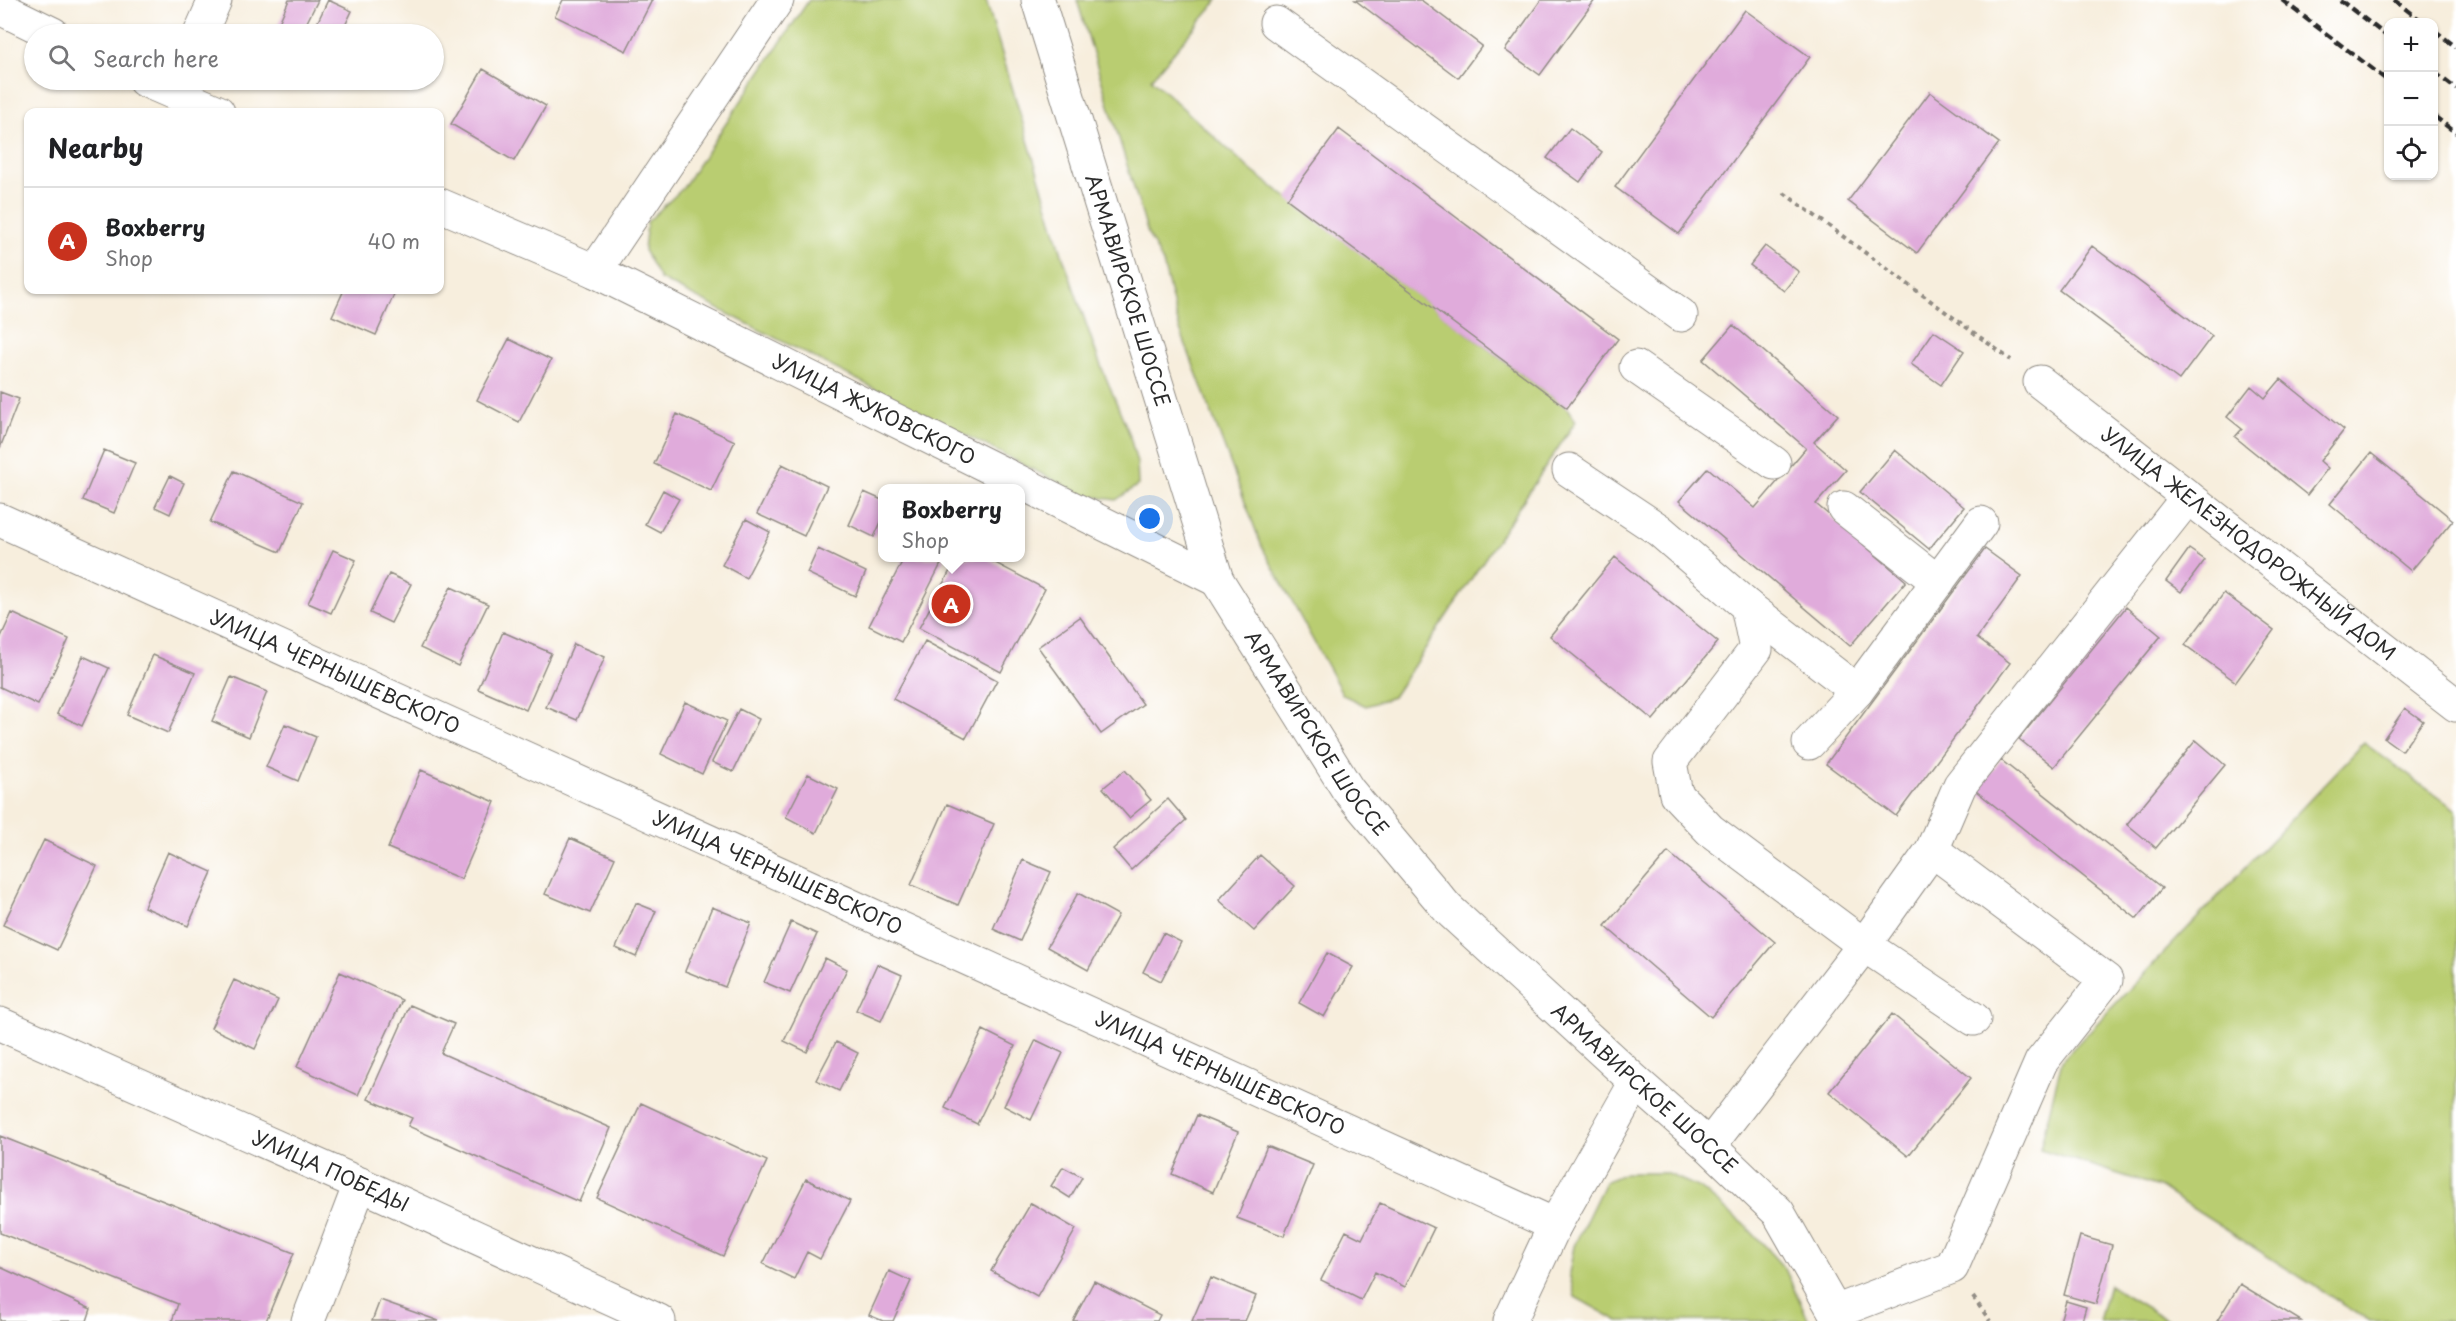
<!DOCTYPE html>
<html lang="en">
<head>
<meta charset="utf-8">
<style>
  body { margin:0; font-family:"Playpen Sans",sans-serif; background:#f2f2f2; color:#202124 }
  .controls { position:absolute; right:18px; top:18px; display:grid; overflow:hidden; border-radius:12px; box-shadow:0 2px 4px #0004 }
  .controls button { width:54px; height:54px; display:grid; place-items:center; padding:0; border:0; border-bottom:2px solid #e0e0e0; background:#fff; color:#202124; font:30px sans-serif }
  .you { position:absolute; left:1150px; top:519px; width:21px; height:21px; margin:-15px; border:4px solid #fff; border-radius:50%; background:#1a73e8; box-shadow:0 0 0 9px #1a73e833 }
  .badge { display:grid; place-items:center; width:39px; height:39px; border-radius:50%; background:#c8321e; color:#fff; font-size:20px; font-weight:700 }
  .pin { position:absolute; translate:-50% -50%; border:3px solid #fff; box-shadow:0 2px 6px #0006 }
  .popup { position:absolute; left:878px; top:484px; width:147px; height:78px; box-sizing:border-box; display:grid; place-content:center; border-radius:12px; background:#fff; filter:drop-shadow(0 2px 4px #0005); font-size:20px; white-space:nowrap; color:#757577 }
  .popup b { font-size:22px; color:#202124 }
  .popup::after { content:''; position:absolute; left:50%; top:100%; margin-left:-12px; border:12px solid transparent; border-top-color:#fff }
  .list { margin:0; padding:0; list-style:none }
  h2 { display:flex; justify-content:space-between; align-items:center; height:78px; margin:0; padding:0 24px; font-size:26px }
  h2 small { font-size:20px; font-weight:400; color:#757577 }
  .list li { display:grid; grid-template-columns:39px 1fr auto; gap:18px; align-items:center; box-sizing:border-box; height:108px; padding:0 24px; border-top:2px solid #e0e0e0 }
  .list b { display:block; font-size:22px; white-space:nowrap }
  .list p { margin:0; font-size:20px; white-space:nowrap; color:#757577 }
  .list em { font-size:20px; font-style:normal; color:#757577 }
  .icon { flex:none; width:33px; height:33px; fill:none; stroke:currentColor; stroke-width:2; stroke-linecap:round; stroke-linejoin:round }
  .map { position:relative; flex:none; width:2456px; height:1321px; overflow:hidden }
  .search { position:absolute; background:#fff; box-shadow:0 2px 4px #0004; left:24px; top:24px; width:420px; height:66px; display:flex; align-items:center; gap:15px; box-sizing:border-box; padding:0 21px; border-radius:33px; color:#757577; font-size:22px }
  .panel { position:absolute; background:#fff; box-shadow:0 2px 4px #0004; left:24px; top:108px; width:420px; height:186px; border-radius:12px }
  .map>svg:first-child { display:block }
</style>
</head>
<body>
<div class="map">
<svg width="2456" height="1321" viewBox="0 0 2456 1321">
  <rect width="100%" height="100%" fill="#fff"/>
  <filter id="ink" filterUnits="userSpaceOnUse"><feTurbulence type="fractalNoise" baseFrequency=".0167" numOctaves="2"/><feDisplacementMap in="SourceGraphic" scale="12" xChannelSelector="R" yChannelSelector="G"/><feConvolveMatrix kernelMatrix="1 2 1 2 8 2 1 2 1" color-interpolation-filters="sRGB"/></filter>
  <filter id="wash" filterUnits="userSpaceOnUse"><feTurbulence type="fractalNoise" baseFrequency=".008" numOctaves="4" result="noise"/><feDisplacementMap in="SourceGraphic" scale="24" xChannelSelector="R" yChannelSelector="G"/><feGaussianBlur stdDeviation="1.35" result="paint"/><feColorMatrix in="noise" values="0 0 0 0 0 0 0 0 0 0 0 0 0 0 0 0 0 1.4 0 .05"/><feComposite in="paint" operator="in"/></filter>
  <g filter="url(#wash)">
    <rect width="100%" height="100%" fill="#f7eedd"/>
    <path fill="#b9cd71" stroke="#727c4e" stroke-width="1.5" d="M809 0H986L1063 257 1099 361 1129 433 1137 463 1138 485 1116 500 1083 495 660 279 644 250 647 222 682 189Z
      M1077 0H1218L1151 79 1253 172 1567 408 1576 421 1393 697 1366 706 1343 695 1262 547 1179 327 1163 263 1148 234Z
      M2364 743 2456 810V1321H2369L2159 1187 2040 1149 2062 1060Z
      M1625 1173H1666L1700 1188 1748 1228 1785 1269 1809 1321H1618L1575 1297 1569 1273 1574 1246 1605 1182Z
      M2109 1285 2169 1321H2099Z"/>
    <g id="blocks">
      <path fill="#e0abdb" d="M289 0H318L301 34H274Z
        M328 0 352 11 341 34H312Z
        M563 0H652L626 51 555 16Z
        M1355 0H1421L1482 46 1458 78Z
        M1541 0H1595L1540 75 1505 50Z
        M1745 10 1810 57 1679 234 1615 187Z
        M483 69 546 106 514 161 451 124Z
        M1930 92 1999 143 1917 253 1848 201Z
        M1570 128 1602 152 1580 182 1547 158Z
        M1339 129 1618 339 1567 408 1287 199Z
        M1765 246 1799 272 1784 291 1750 265Z
        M2092 246 2212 336 2179 380 2059 290Z
        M344 290H396L376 335 332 316Z
        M1733 325 1838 415 1814 442 1846 470 1816 504 1906 581 1850 646 1679 501 1708 468 1755 508 1806 448 1703 360Z
        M1934 331 1964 351 1941 385 1911 364Z
        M509 339 551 360 519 422 477 400Z
        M2281 379 2344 430 2320 461 2328 468 2307 495 2235 437 2242 429 2227 417 2251 386 2265 398Z
        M0 392 19 399 0 448Z
        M677 414 735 441 711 491 654 464Z
        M104 450 135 463 114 513 83 500Z
        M1895 450 1964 507 1929 549 1860 492Z
        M2371 453 2453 520 2411 571 2330 504Z
        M782 464 827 486 804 536 757 514Z
        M234 471 303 502 280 552 210 522Z
        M170 476 184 483 170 514 155 507Z
        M663 490 679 499 660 532 645 524Z
        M864 492 882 500V520L874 537 849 525Z
        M746 519 770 532 746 578 722 565Z
        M818 549 866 572 855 596 807 573Z
        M1985 549 2022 576 1977 638 2010 663 1896 816 1826 764Z
        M2189 549 2205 560 2181 592 2166 581Z
        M333 550 356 560 331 613 308 603Z
        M1615 557 1718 642 1653 720 1550 636Z
        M904 558H944L901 642 869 626Z
        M957 558H986L1045 589 1001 672 919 628Z
        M389 574 411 584 391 623 370 613Z
        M451 587 488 604 458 666 420 648Z
        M2224 593 2274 630 2236 682 2185 645Z
        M2126 607 2161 636 2054 767 2019 739Z
        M12 613 69 639 38 705 0 687V639Z
        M1080 617 1143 704 1101 734 1038 647Z
        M503 632 551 653 526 710 478 689Z
        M925 641 997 680 966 738 893 699Z
        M574 644 605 657 577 720 546 707Z
        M153 655 195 673 168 733 127 715Z
        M83 656 109 668 82 726 57 714Z
        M231 677 267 692 249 737 212 721Z
        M685 702 727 721 702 774 661 754Z
        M2405 708 2423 721 2402 751 2384 738Z
        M739 709 759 719 733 772 712 762Z
        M285 724 316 737 298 781 266 767Z
        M2196 740 2225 765 2156 848 2127 824Z
        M2001 760 2162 888 2137 919 1976 791Z
        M421 770 495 802 461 879 388 848Z
        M1125 770 1151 800 1129 818 1103 788Z
        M808 774 838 789 816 833 786 817Z
        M1168 799 1186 820 1131 870 1113 849Z
        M947 804 994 824 958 905 911 885Z
        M570 838 615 858 590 913 545 894Z
        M44 840 97 866 57 950 3 925Z
        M168 852 212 872 188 926 144 907Z
        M1668 852 1775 942 1711 1017 1605 926Z
        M1260 855 1295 886 1254 931 1219 900Z
        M1023 860 1051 872 1020 941 993 929Z
        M1078 893 1118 915 1088 970 1047 947Z
        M636 903 656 911 636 957 616 948Z
        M712 907 751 923 725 987 685 971Z
        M791 922 817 934 790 993 764 982Z
        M1163 933 1181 942 1161 981 1143 972Z
        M1327 953 1353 967 1324 1017 1299 1003Z
        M825 958 847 969 807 1052 784 1041Z
        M877 964 902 975 881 1021 856 1010Z
        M340 972 402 1000 358 1095 297 1067Z
        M234 980 278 1000 255 1049 211 1028Z
        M410 1005 454 1024 441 1053 611 1128 579 1202 408 1126 412 1118 368 1099Z
        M1892 1014 1971 1078 1908 1156 1829 1092Z
        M983 1030 1015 1046 977 1124 945 1108Z
        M1036 1040 1063 1053 1031 1120 1004 1106Z
        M836 1042 858 1053 839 1091 816 1080Z
        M641 1103 767 1161 723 1256 597 1198Z
        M1197 1115 1238 1132 1213 1192 1172 1174Z
        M0 1136 294 1253 266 1321H172L178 1304 0 1233Z
        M1267 1146 1313 1165 1284 1236 1237 1218Z
        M1063 1167 1082 1177 1070 1198 1051 1186Z
        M806 1179 850 1201 820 1259 807 1252 794 1279 763 1264Z
        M1031 1203 1076 1229 1037 1297 991 1271Z
        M1380 1203 1434 1228 1405 1287 1375 1272 1361 1300 1321 1280 1346 1231 1362 1239Z
        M2080 1236 2112 1245 2096 1304 2064 1295Z
        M0 1267 91 1309 87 1321H0Z
        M889 1271 911 1281 893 1321H883L869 1315Z
        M1211 1277 1256 1296 1245 1321H1192Z
        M1094 1281 1160 1315 1157 1321H1073Z
        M2240 1284 2301 1321H2217Z
        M380 1300 439 1321H372Z
        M2066 1301 2086 1307 2082 1321H2060Z"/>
    </g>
  </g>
  <g filter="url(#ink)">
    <use href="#blocks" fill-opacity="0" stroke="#918c84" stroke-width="1.5"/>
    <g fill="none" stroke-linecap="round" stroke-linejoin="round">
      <g stroke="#918c84" stroke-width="35">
        <g id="minor">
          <path d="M0 8 53 34"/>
          <path d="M1276 23 1681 315"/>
          <path d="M200 34 215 0"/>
          <path d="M144 80 218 112"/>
          <path id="s1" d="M440 205 595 271 1217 580"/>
          <path d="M595 271 777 0"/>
          <path d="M1636 367 1774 463"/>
          <path id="s2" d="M2040 382 2456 705"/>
          <path d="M1569 470 1659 530 1747 606 1756 649 1670 762 1676 794 1710 830 1864 945 1974 1019"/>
          <path d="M1844 508 1938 582"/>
          <path id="s3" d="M0 520 1555 1225"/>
          <path d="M1747 606 1857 691"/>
          <path d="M1809 743 1857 691 1981 523"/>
          <path id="s4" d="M0 1024 360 1184 659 1321"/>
          <path d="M1709 1146 1864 945 1932 850 1960 785 2188 497"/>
          <path d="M1835 1312 1952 1267 2041 1062 2106 980 1932 850"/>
          <path d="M308 1321 360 1184"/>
          <path d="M1510 1321 1555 1225 1636 1082"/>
        </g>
      </g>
      <g stroke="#918c84" stroke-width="35">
        <g id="major">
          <path id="s5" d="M1038 0 1217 580 1348 790 1448 909 1636 1082 1709 1146 1778 1212 1835 1312 1837 1321"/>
        </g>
      </g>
      <path stroke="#918c84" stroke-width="4" stroke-dasharray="4.5 4.5" stroke-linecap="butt" d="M1784 193 2011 360
        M1973 1297 1990 1321"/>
      <use href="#minor" stroke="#fff" stroke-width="33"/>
      <use href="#major" stroke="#fff" stroke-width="33"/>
      <path stroke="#2b2b2b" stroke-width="4.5" stroke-dasharray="9 4.5" stroke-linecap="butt" d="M2282 0 2388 81
        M2340 0 2388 37
        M2394 0 2423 22
        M2434 30 2456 47
        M2434 72 2456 89
        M2434 116 2456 133"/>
    </g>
  </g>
  <g text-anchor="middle" stroke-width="5" stroke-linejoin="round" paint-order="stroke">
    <g font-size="20" fill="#2b2b2b" stroke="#fff">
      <text dy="7" stroke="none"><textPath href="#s5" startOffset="304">АРМАВИРСКОЕ ШОССЕ</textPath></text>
      <text dy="7" stroke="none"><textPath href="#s1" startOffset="480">УЛИЦА ЖУКОВСКОГО</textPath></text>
      <text dy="7" stroke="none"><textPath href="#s2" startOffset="264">УЛИЦА ЖЕЛЕЗНОДОРОЖНЫЙ ДОМ</textPath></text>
      <text dy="7" stroke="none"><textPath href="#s3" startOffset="368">УЛИЦА ЧЕРНЫШЕВСКОГО</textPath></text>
      <text dy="7" stroke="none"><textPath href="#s5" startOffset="790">АРМАВИРСКОЕ ШОССЕ</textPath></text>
      <text dy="7" stroke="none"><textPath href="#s3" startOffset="854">УЛИЦА ЧЕРНЫШЕВСКОГО</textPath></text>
      <text dy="7" stroke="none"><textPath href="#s3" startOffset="1340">УЛИЦА ЧЕРНЫШЕВСКОГО</textPath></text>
      <text dy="7" stroke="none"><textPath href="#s5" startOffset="1276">АРМАВИРСКОЕ ШОССЕ</textPath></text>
      <text dy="7" stroke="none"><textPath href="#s4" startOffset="362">УЛИЦА ПОБЕДЫ</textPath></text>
    </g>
  </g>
</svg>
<div class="controls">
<button>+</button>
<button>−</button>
<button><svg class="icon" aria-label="locate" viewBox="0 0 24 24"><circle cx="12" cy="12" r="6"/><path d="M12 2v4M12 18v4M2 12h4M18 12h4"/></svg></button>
</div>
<div class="you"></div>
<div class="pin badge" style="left:951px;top:604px">A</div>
<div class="popup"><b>Boxberry</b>Shop</div>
<div class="search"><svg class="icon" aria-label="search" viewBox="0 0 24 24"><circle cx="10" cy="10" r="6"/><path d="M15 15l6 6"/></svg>Search here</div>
<section class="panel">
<h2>Nearby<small></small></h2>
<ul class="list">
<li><span class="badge">A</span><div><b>Boxberry</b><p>Shop</p></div><em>40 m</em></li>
</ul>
</section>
</div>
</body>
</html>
